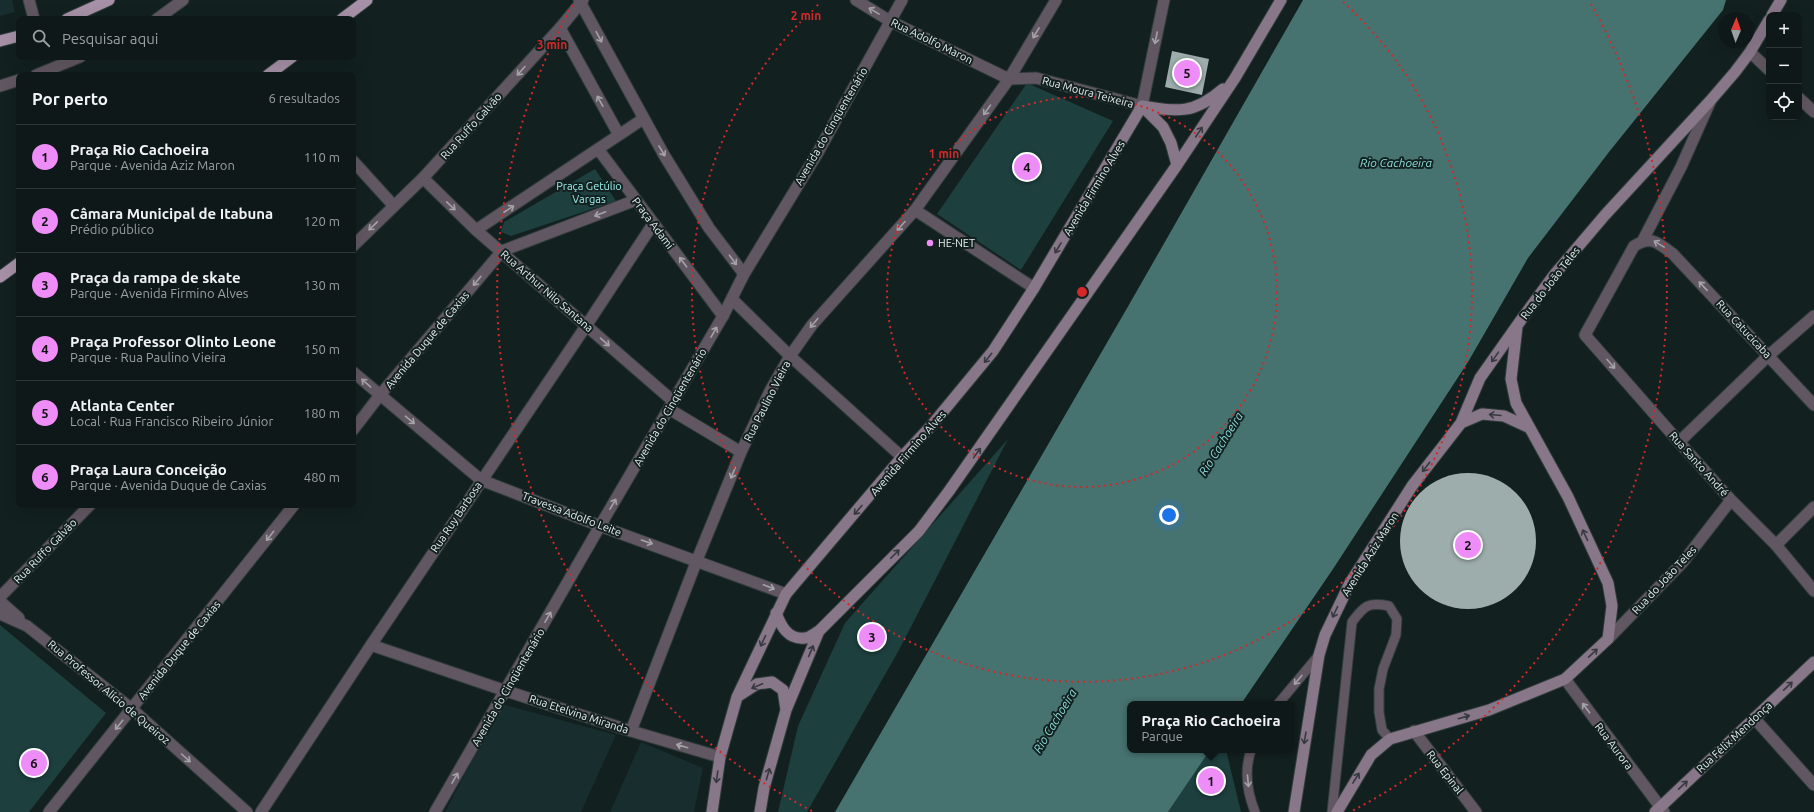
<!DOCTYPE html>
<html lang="pt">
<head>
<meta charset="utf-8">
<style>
  body { margin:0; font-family:Ubuntu,sans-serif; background:#172121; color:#f1f3f6 }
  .controls { position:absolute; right:12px; top:12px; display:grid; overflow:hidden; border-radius:8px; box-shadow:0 4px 16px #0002 }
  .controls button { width:36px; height:36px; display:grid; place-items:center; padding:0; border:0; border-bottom:1px solid #2e3737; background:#0e1818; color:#f1f3f6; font:20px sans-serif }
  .compass { position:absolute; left:1718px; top:12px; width:36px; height:36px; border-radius:50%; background:#0e1818; box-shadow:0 4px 16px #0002; rotate:2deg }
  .you { position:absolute; left:1169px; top:515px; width:14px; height:14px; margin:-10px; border:3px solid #fff; border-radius:50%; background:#1a73e8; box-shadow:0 0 0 6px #1a73e833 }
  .badge { display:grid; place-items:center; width:26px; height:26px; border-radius:50%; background:#ee8cf8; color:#111; font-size:13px; font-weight:700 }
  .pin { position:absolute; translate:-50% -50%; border:2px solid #fff; box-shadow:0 1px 4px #0006 }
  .popup { position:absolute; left:1127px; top:701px; width:168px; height:52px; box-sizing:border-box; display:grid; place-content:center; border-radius:8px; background:#0e1818; filter:drop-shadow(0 1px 3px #0005); font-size:13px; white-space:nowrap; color:#9ba0a2 }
  .popup b { font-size:15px; color:#f1f3f6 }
  .popup::after { content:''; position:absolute; left:50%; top:100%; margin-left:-8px; border:8px solid transparent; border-top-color:#0e1818 }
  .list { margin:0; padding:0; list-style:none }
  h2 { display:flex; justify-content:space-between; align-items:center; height:52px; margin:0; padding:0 16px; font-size:17px }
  h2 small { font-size:13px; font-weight:400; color:#9ba0a2 }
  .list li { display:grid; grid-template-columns:26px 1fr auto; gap:12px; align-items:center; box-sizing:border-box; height:64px; padding:0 16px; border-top:1px solid #2e3737 }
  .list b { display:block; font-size:15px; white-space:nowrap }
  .list p { margin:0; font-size:13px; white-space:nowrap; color:#9ba0a2 }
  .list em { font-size:13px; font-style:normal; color:#9ba0a2 }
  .icon { flex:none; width:22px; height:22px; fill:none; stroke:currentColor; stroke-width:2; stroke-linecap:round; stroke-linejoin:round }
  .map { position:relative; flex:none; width:1814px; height:812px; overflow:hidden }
  .search { position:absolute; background:#0e1818; box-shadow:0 4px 16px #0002; left:16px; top:16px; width:340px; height:44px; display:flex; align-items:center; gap:10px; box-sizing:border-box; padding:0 14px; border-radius:8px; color:#9ba0a2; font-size:15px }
  .panel { position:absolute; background:#0e1818; box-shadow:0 4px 16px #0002; left:16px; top:72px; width:340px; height:436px; border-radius:8px }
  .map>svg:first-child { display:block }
</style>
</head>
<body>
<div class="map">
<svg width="1814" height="812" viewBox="0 0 1814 812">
  <rect width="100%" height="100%" fill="#132020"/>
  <path fill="#182d2d" d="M0 0H12L15 12 0 16Z
    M502 704 616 735 581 812H445Z
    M641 742 703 768 694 812H610Z"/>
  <path fill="#1d3f3e" d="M1027 83 1113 121 1021 270 937 214Z
    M595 169 616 201 511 236 501 232 504 222Z
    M1008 439 899 650 807 812H778L798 726 845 623Z
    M0 625 106 713 29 812H0Z
    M1210 750H1226L1241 812H1168Z"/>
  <path fill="#467270" d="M1303 0H1726L1723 10 1609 152 1528 258 1468 362 1333 569 1241 704H1130V750H1210L1168 812H835L1130 303Z"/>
  <path fill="#9dadac" d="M1172 51 1209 59 1202 95 1165 87Z
    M1400 541a68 68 0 1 1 136 0a68 68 0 1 1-136 0Z"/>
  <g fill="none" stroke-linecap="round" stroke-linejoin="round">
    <g stroke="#313d3d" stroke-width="11">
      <path id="service" d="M1278 704 1319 655
        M1251 750C1244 771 1247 792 1255 812
        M1332 812 1352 622C1365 605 1368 602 1389 606L1397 619 1396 635 1383 669 1379 689V712L1382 730 1390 739"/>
    </g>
    <g stroke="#313d3d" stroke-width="13">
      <path id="pedestrian" d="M669 409 741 452
        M371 645 506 691
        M261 812 371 645 586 326 653 224"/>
    </g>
    <g stroke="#313d3d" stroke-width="13">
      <path id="minor" d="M29 0 34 19
        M579 0 664 155 709 228 744 274
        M856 0 890 21 1009 79 1036 78 1142 106 1164 0
        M560 28 619 135
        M1750 52 1769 70
        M1799 98 1814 112
        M598 149 723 316
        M353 161 394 206
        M423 178 476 230 673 401
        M915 210 1034 288
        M476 230 643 119
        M1643 240 1681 167 1710 102
        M732 299 790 356 902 457
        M353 372 481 480 600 526 786 594
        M1814 405 1673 254C1658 243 1652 235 1634 246L1585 335 1679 442 1731 500 1776 545 1814 591
        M353 430 380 395 502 251 636 200
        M1679 442 1768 356 1814 316
        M1776 545 1814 507
        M1608 639 1683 562 1731 500
        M1565 679 1664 812
        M506 691 631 731 720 757
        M1754 718 1814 785
        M631 731 697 560 741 452 770 391 790 356 812 325 915 210 1009 79 1056 0
        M1414 731 1476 812
        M49 812 294 505"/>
    </g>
    <g stroke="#313d3d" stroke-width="13">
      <path id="tertiary" d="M157 19 183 0
        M36 75 80 57
        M0 86 19 80
        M353 246 423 178 560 28 583 0
        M0 597 90 505
        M0 601 19 618
        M0 614 27 626 132 709 247 812
        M435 812 600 526 723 316 744 274 817 154 902 0"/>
    </g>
    <g stroke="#313d3d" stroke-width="13">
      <path id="secondary" d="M1772 15 1781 0
        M1142 106C1179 112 1194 114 1223 89
        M1142 106 1163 127 1171 143 1177 165
        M1461 423 1482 414 1504 416 1528 427
        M776 613C781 626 788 640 805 638 809 638 815 633 819 631
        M737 697 757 684 772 682 783 690 786 710
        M712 812 720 757 737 697 786 594 902 457 931 426 993 351 1034 288 1142 106
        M760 812 764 788 786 710 819 631 919 531 949 491 1177 165 1235 78 1281 0
        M1294 812 1319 655 1325 635 1350 583 1412 486 1461 423 1480 378 1521 320 1554 275 1605 215 1710 101 1735 72 1750 52 1769 20
        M1337 812 1371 755 1390 739 1489 710 1565 679 1608 639 1612 606 1608 583 1568 497 1516 403 1511 379 1517 327
        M1655 812 1814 662"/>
    </g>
    <g stroke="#313d3d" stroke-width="13">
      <path id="primary" d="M67 19 109 0
        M342 19 367 0
        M0 41 19 36
        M268 75 292 57
        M0 277 19 263"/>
    </g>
    <use href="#service" stroke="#615762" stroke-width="9"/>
    <use href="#pedestrian" stroke="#615762" stroke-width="11"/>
    <use href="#minor" stroke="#615762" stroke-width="11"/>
    <use href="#tertiary" stroke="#615762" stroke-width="11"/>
    <use href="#secondary" stroke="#887789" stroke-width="11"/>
    <use href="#primary" stroke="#a690a7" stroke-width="11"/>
  </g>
  <defs><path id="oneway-shaft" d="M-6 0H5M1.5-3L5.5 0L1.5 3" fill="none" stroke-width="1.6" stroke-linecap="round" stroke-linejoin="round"/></defs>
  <g stroke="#a4a3a8">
    <use href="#oneway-shaft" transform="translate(874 11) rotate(-149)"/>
    <use href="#oneway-shaft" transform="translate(1036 33) rotate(121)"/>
    <use href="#oneway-shaft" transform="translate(599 37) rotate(62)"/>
    <use href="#oneway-shaft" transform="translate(1156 38) rotate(102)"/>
    <use href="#oneway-shaft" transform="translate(521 71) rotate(132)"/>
    <use href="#oneway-shaft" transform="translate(600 101) rotate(-119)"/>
    <use href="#oneway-shaft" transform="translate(987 110) rotate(126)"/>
    <use href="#oneway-shaft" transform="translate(662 151) rotate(59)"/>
    <use href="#oneway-shaft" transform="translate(451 206) rotate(44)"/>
    <use href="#oneway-shaft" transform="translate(509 209) rotate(-33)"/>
    <use href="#oneway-shaft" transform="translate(600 214) rotate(159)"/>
    <use href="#oneway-shaft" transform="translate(373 226) rotate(136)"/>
    <use href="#oneway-shaft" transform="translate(901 226) rotate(132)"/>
    <use href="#oneway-shaft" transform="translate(1659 244) rotate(-149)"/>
    <use href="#oneway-shaft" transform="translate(733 260) rotate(53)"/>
    <use href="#oneway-shaft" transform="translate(683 262) rotate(-127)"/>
    <use href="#oneway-shaft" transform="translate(477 281) rotate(130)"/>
    <use href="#oneway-shaft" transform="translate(1703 286) rotate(-133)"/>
    <use href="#oneway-shaft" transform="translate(814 323) rotate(130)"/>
    <use href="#oneway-shaft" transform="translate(714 332) rotate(-60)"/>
    <use href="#oneway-shaft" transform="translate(605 342) rotate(41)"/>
    <use href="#oneway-shaft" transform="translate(1611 364) rotate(49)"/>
    <use href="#oneway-shaft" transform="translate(366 383) rotate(-139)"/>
    <use href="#oneway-shaft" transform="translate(410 420) rotate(40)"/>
    <use href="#oneway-shaft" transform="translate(733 473) rotate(112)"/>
    <use href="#oneway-shaft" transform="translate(613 504) rotate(-59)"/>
    <use href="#oneway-shaft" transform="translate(270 536) rotate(128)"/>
    <use href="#oneway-shaft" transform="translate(647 542) rotate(19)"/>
    <use href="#oneway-shaft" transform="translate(769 587) rotate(21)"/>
    <use href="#oneway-shaft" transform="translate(548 617) rotate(-60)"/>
    <use href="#oneway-shaft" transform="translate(1298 680) rotate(130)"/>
    <use href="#oneway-shaft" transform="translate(1586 708) rotate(-127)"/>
    <use href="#oneway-shaft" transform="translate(119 725) rotate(129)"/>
    <use href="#oneway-shaft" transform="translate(682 746) rotate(-164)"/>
    <use href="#oneway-shaft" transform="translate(186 758) rotate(42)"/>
    <use href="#oneway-shaft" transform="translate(455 778) rotate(-60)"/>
    <use href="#oneway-shaft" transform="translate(1248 781) rotate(85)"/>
  </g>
  <g stroke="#363a40">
    <use href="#oneway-shaft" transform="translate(1199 132) rotate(-56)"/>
    <use href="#oneway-shaft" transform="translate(1058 248) rotate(121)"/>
    <use href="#oneway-shaft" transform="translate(1495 357) rotate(125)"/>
    <use href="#oneway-shaft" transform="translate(988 358) rotate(129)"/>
    <use href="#oneway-shaft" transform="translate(1495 415) rotate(-175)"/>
    <use href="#oneway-shaft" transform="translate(977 453) rotate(-54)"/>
    <use href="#oneway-shaft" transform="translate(1426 467) rotate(128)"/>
    <use href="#oneway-shaft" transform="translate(858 510) rotate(131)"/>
    <use href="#oneway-shaft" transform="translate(1585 535) rotate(-115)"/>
    <use href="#oneway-shaft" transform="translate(895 554) rotate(-45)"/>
    <use href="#oneway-shaft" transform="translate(1335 612) rotate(116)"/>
    <use href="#oneway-shaft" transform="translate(763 641) rotate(115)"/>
    <use href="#oneway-shaft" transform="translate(811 651) rotate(-67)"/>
    <use href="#oneway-shaft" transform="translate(1593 653) rotate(-43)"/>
    <use href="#oneway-shaft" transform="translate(757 686) rotate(157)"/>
    <use href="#oneway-shaft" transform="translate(1788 686) rotate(-43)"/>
    <use href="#oneway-shaft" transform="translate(1464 717) rotate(-16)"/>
    <use href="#oneway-shaft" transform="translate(1305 738) rotate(99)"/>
    <use href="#oneway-shaft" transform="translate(768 774) rotate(-74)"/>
    <use href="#oneway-shaft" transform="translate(717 777) rotate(98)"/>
    <use href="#oneway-shaft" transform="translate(1356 778) rotate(-58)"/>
    <use href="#oneway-shaft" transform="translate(1683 785) rotate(-43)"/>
  </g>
  <g fill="none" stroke="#d62828" stroke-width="2" stroke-dasharray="2 4">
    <circle cx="1082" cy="292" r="195"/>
    <path d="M1343 2A390 390 0 1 1 821 2"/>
    <path d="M812 811A585 585 0 0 1 573 4M1591 4A585 585 0 0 1 1352 811"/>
  </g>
  <circle fill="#ee8cf8" stroke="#132020" stroke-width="1.5" cx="930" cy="243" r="4"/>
  <g text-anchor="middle" stroke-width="4" stroke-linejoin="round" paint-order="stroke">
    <g font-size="11" fill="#e7efef" stroke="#132020">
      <text transform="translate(932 41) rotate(26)" y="4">Rua Adolfo Maron</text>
      <text transform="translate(1088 92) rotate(15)" y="4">Rua Moura Teixeira</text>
      <text transform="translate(471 126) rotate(-48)" y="4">Rua Ruffo Galvão</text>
      <text transform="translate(831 126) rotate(-60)" y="4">Avenida do Cinqüentenário</text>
      <text transform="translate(1094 188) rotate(-59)" y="4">Avenida Firmino Alves</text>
      <text transform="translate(653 223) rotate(53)" y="4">Praça Adami</text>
      <text transform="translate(1550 283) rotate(-52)" y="4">Rua do João Teles</text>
      <text transform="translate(547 291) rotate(41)" y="4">Rua Arthur Nilo Santana</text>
      <text transform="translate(1744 329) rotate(47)" y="4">Rua Catucicaba</text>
      <text transform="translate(427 340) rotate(-50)" y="4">Avenida Duque de Caxias</text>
      <text transform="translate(767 401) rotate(-63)" y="4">Rua Paulino Vieira</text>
      <text transform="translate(670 407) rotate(-60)" y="4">Avenida do Cinqüentenário</text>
      <text transform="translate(908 453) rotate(-49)" y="4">Avenida Firmino Alves</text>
      <text transform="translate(1699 464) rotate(48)" y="4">Rua Santo André</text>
      <text transform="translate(572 514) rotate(21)" y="4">Travessa Adolfo Leite</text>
      <text transform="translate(456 517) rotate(-56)" y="4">Rua Ruy Barbosa</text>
      <text transform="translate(45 551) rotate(-46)" y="4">Rua Ruffo Galvão</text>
      <text transform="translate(1370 554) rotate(-58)" y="4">Avenida Aziz Maron</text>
      <text transform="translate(1664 580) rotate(-47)" y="4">Rua do João Teles</text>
      <text transform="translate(179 650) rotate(-51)" y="4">Avenida Duque de Caxias</text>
      <text transform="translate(508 687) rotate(-60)" y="4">Avenida do Cinqüentenário</text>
      <text transform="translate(109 692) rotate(40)" y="4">Rua Professor Alício de Queiroz</text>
      <text transform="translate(579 714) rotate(18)" y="4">Rua Etelvina Miranda</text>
      <text transform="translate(1734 737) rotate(-43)" y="4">Rua Félix Mendonça</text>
      <text transform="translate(1614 746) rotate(53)" y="4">Rua Aurora</text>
      <text transform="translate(1445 772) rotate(52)" y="4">Rua Epinal</text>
    </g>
    <g font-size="11" fill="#9eefeb" stroke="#132020">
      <text x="589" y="190">Praça Getúlio<tspan x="589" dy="13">Vargas</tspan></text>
    </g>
    <g font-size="11" fill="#e7efef" stroke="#132020" text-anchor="start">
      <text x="938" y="247">HE-NET</text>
    </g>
    <g font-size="12" font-style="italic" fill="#8cddda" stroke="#132020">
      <text x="1396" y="167">Rio Cachoeira</text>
      <text transform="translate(1221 444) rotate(-58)" y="4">Rio Cachoeira</text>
      <text transform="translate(1055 721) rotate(-59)" y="4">Rio Cachoeira</text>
    </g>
  </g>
  <circle cx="1082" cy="292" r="6" fill="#d62828" stroke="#132020" stroke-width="2"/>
  <g font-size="12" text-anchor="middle" font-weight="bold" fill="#d62828" stroke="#132020" stroke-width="4" stroke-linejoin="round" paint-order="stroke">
    <text x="806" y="20">2 min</text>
    <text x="552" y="49">3 min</text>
    <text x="944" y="158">1 min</text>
  </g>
</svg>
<div class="controls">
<button>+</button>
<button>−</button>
<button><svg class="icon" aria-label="locate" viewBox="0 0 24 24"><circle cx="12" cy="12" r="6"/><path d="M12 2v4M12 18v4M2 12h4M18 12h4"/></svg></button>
</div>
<svg class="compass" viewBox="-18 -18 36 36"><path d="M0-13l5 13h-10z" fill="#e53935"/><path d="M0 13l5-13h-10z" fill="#9ba0a2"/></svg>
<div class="you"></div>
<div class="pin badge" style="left:1211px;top:781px">1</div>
<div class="popup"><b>Praça Rio Cachoeira</b>Parque</div>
<div class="pin badge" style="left:1468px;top:545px">2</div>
<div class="pin badge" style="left:872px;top:637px">3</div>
<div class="pin badge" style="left:1027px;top:167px">4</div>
<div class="pin badge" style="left:1187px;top:73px">5</div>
<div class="pin badge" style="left:34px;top:763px">6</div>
<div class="search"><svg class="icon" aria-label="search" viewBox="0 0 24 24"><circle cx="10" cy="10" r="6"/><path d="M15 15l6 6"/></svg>Pesquisar aqui</div>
<section class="panel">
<h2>Por perto<small>6 resultados</small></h2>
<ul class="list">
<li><span class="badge">1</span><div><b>Praça Rio Cachoeira</b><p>Parque · Avenida Aziz Maron</p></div><em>110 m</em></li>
<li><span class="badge">2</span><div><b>Câmara Municipal de Itabuna</b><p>Prédio público</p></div><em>120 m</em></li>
<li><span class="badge">3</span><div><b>Praça da rampa de skate</b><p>Parque · Avenida Firmino Alves</p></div><em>130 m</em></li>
<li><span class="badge">4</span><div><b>Praça Professor Olinto Leone</b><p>Parque · Rua Paulino Vieira</p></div><em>150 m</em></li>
<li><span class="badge">5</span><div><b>Atlanta Center</b><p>Local · Rua Francisco Ribeiro Júnior</p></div><em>180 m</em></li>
<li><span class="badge">6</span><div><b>Praça Laura Conceição</b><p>Parque · Avenida Duque de Caxias</p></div><em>480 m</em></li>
</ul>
</section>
</div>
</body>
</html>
